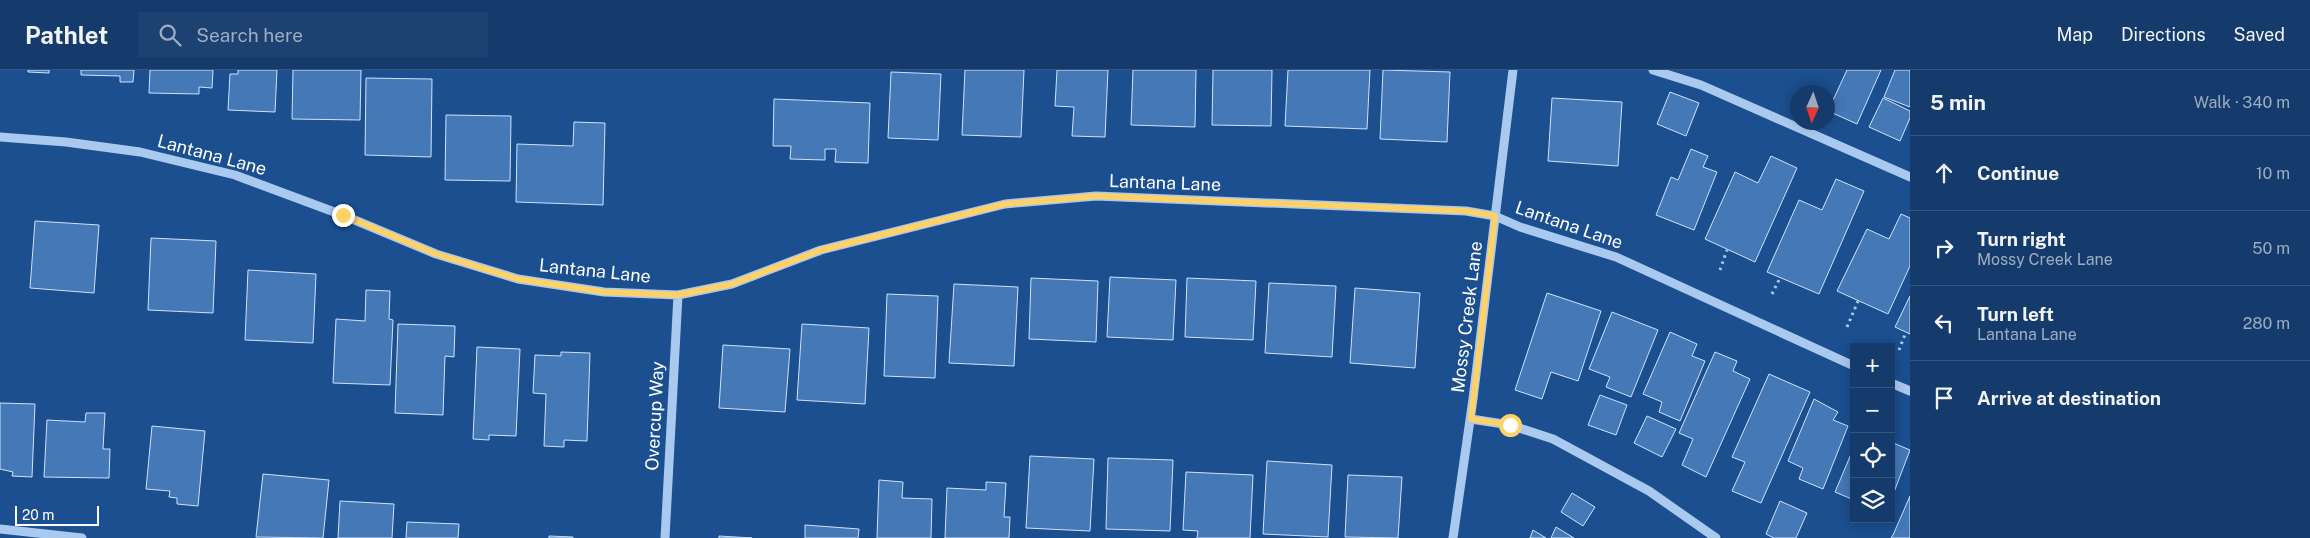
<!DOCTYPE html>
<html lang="en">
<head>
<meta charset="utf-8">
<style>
  body { margin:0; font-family:"Public Sans",sans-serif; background:#1d4271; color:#f1f3f6 }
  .controls { position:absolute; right:15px; bottom:15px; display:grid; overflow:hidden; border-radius:0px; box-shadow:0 2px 12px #0003 }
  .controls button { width:45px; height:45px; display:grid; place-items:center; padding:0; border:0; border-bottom:1px solid #33557e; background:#143b6b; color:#f1f3f6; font:25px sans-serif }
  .compass { position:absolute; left:1790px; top:15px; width:45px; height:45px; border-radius:50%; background:#143b6b; box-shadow:0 2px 12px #0003; rotate:183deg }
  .scale { position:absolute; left:15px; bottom:12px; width:84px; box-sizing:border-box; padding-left:5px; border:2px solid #fff; border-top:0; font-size:14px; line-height:18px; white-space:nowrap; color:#fff; -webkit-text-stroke:4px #1b4f8f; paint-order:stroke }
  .stop { position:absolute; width:15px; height:15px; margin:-11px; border:4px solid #ffd166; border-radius:50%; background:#fff }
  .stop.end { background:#ffd166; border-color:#fff; box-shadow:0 1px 5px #0008 }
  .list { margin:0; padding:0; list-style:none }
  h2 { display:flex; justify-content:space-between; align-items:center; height:65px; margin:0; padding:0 20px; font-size:21px }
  h2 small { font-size:16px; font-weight:400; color:#9dadc1 }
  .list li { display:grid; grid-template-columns:32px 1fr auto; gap:15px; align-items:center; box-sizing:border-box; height:75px; padding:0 20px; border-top:1px solid #33557e }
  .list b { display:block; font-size:19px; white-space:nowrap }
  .list p { margin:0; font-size:16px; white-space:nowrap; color:#9dadc1 }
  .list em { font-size:16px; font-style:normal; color:#9dadc1 }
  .icon { flex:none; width:28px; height:28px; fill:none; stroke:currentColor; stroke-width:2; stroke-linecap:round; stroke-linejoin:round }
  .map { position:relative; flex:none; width:1910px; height:468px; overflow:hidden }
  header { display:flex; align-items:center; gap:30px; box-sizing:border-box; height:70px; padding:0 25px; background:#143b6b; border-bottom:1px solid #33557e }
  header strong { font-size:24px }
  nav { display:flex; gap:28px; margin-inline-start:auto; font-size:18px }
  .search { width:350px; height:45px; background:#1d4271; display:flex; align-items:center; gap:12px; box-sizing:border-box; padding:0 18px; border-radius:0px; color:#9dadc1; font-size:19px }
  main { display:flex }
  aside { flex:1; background:#143b6b }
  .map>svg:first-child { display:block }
</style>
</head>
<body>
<header>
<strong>Pathlet</strong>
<div class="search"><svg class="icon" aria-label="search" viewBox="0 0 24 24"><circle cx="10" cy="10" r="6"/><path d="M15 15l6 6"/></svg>Search here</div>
<nav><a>Map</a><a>Directions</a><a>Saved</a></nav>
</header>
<main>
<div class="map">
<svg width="1910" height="468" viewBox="0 0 1910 468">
  <rect width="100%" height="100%" fill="#1b4f8f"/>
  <path fill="#4478b7" stroke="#cfe3fa" d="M28 0H49V3L28 2Z
    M81 0H134L133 12H120V6L81 5Z
    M150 0H213L212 18 199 17V24L149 23Z
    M238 0H277L275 42 228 40 230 4H238Z
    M293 0H361L360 50 292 49Z
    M965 0H1024L1021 67 962 65Z
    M1057 0H1108L1105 67 1072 66 1074 37 1055 36Z
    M1133 0H1196L1195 57 1131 55Z
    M1213 0H1272L1271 56 1212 55Z
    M1288 0H1370L1367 59 1285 56Z
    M1383 0 1450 2 1447 72 1380 69Z
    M1847 0H1881L1857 54 1828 41Z
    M1895 0H1910V37L1884 27Z
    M891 2 941 4 938 70 888 68Z
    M366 8 432 9 431 87 365 85Z
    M1670 22 1699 33 1686 66 1657 54Z
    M1552 28 1622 32 1618 96 1548 91Z
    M1883 28 1910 41V48L1900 71 1869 57Z
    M774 29 870 33 868 93 835 92 836 79H825V90L790 89 791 76H773Z
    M446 45 511 46 510 111 445 110Z
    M574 52 605 53 603 135 516 132 517 74 573 76Z
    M1691 79 1708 86 1703 97 1717 102 1694 160 1656 145 1671 107 1678 110Z
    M1771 86 1797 98 1755 192 1705 169 1735 102 1758 113Z
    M1836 109 1864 121 1819 224 1767 202 1799 130 1822 140Z
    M1901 144 1910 148V196L1888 244 1837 221 1867 159 1889 169Z
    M35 151 99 155 94 223 30 218Z
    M151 168 216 171 213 243 148 240Z
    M248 200 316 204 313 273 245 270Z
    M1110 207 1176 210 1173 270 1107 267Z
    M1031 208 1098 211 1096 272 1029 269Z
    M1187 208 1256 211 1253 270 1185 267Z
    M1269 213 1336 216 1332 287 1265 283Z
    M954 214 1018 217 1014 296 949 293Z
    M1355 218 1420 223 1415 298 1350 293Z
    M366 220 390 221 389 249 393 250 390 315 333 313 336 249 365 251Z
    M1547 223 1601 241 1578 311 1551 302 1542 329 1515 320Z
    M887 224 938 226 935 308 884 306Z
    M1910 226V264L1895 257Z
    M1612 242 1658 260 1631 327 1606 317 1610 307 1589 299Z
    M398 254 455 256 454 287 445 286 443 345 395 343Z
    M802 254 869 258 865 334 797 330Z
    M1670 262 1697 274 1692 286 1705 291 1680 351 1659 342 1662 332 1643 324Z
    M723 275 790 279 785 342 719 338Z
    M477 277 520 279 516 366 489 365V370L473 369Z
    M561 282 590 283 587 371 564 370V377L544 376 546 324 533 323 535 285 561 286Z
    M1715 282 1737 291 1733 301 1750 309 1706 407 1682 395 1693 369 1679 363Z
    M1769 304 1810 322 1761 433 1732 421 1745 392 1732 387Z
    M1600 325 1627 335 1616 365 1588 355Z
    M1814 329 1838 342 1833 350 1848 356 1823 419 1799 409 1803 398 1788 391Z
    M0 333 35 334 32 407 12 406 13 402 0 399Z
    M86 343H105L103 379H110L109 408 44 407 47 350 85 352Z
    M1647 346 1676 359 1662 387 1634 373Z
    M152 356 205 361 198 436 177 434V428L169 427 170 421 146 419Z
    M1891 372 1910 380 1891 430Z
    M1854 377V430L1835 422Z
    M1030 386 1094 389 1090 461 1026 458Z
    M1108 388 1173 390 1170 461 1106 459Z
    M1267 391 1332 395 1328 467 1263 464Z
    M1186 402 1253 405 1250 468H1197L1198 461 1183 460Z
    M263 404 329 410 323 468 256 467Z
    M1348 405 1402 407 1398 468 1345 467Z
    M879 410 903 412 902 428 932 429 931 468H877Z
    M986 412 1006 413 1004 447H1010L1009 468H945L947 418 986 420Z
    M1572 423 1595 437 1583 456 1561 442Z
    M1910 426V468H1891L1893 465Z
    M340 431 394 434 392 468H338Z
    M1780 431 1807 443 1796 468H1774L1766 464Z
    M407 452 459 454 458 468H406Z
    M805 455 859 459 858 468H805Z
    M1556 457 1574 468H1551Z
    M1533 460 1546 468H1530Z
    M549 466 573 467V468H549Z
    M719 466 752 468H719Z"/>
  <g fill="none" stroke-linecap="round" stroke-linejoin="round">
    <path stroke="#a9c9ee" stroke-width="3" stroke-dasharray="2.5 4" stroke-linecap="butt" d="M1720 200 1727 180
      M1772 224 1780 208
      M1847 257 1858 231
      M1899 280 1906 262"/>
    <path stroke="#a9c9ee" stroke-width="9" d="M1653 0 1701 15 1910 107
      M0 67 66 72 140 82 235 105 345 146 436 184 518 209 604 222 678 225 732 214 821 180 1005 134 1096 126 1466 141 1495 146 1520 157 1616 187 1854 296
      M1891 313 1910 321
      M1471 349 1510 355 1553 369 1649 421 1716 468
      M0 459 82 468
      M665 468 678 225
      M1453 468 1473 329 1513 0"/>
  </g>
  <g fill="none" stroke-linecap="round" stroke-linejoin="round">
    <path stroke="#ffd166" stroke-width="6" d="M343 145 436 184 518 209 604 222 678 225 732 214 821 180 1005 134 1096 126 1466 141 1495 146 1471 349 1510 355"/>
  </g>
  <g text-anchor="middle" stroke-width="5" stroke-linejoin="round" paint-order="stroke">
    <g font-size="18" fill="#fff" stroke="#1b4f8f">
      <text transform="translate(212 85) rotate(15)" y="6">Lantana Lane</text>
      <text transform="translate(1165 113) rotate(2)" y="6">Lantana Lane</text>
      <text transform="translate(1569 155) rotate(19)" y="6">Lantana Lane</text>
      <text transform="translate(595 201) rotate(6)" y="6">Lantana Lane</text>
      <text transform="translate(1467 247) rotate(-83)" y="6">Mossy Creek Lane</text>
      <text transform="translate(655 346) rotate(-87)" y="6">Overcup Way</text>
    </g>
  </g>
</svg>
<div class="controls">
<button>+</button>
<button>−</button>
<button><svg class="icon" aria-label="locate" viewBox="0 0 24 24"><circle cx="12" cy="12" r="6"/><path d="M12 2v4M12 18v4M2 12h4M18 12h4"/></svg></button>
<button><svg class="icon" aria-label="layers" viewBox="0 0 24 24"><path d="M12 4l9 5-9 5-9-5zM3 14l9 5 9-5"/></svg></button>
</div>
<svg class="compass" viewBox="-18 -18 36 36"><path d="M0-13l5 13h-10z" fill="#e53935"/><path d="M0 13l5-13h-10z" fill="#9dadc1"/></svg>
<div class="scale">20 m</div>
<div class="stop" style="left:1510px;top:355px"></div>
<div class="stop end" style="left:343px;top:145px"></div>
</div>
<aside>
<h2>5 min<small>Walk · 340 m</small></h2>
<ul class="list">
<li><svg class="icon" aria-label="ahead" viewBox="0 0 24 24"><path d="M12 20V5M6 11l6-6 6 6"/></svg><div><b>Continue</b></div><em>10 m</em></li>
<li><svg class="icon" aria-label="right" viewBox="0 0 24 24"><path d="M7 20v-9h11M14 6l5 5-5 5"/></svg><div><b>Turn right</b><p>Mossy Creek Lane</p></div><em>50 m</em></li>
<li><svg class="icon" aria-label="left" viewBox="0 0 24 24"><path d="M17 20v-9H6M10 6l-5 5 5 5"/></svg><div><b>Turn left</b><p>Lantana Lane</p></div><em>280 m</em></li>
<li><svg class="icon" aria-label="arrive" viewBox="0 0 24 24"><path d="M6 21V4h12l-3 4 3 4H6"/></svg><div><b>Arrive at destination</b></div></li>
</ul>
</aside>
</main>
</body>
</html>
